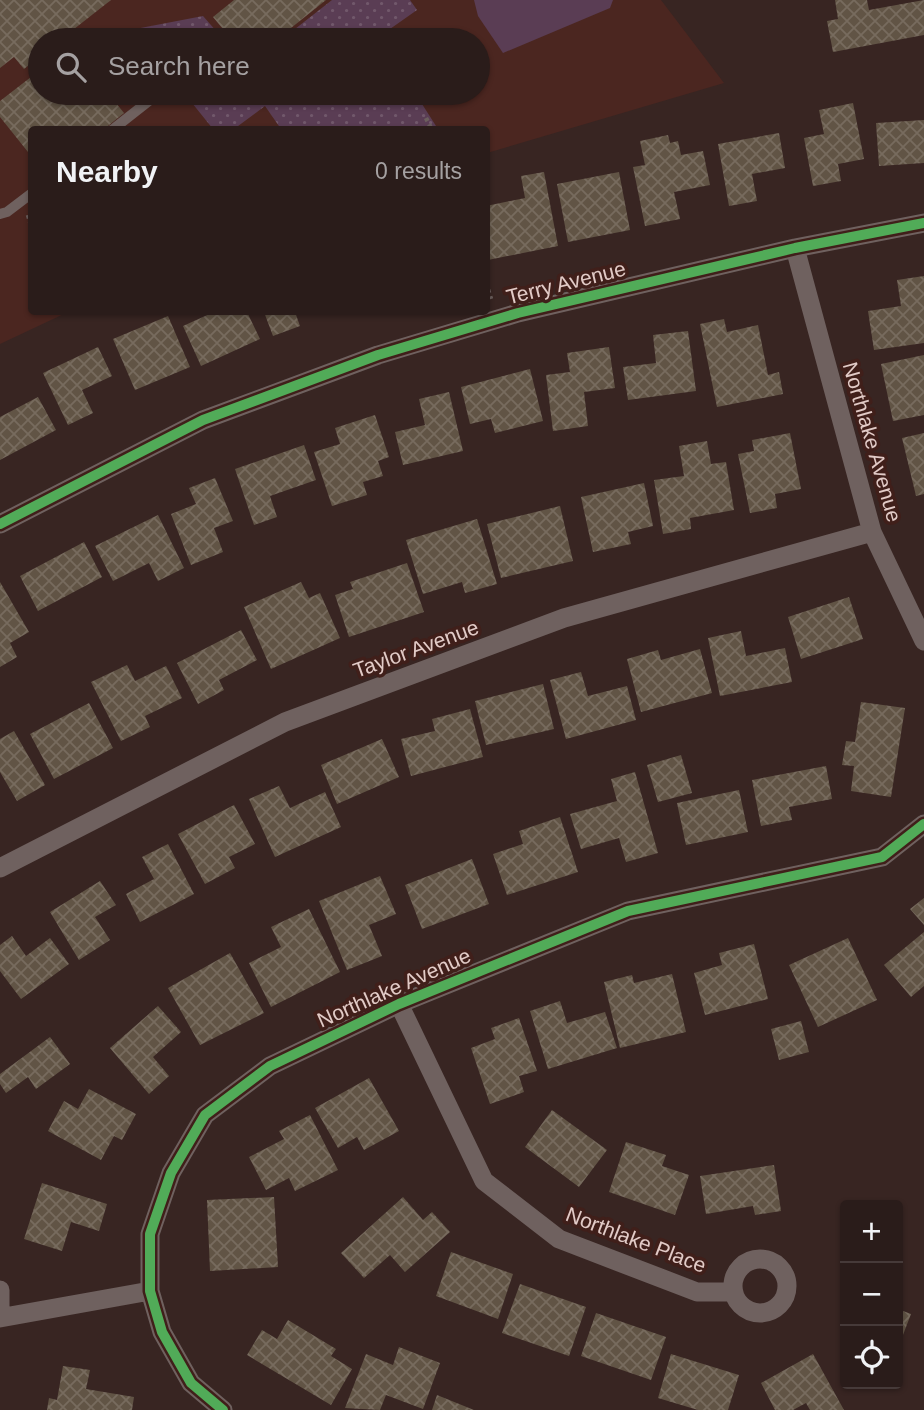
<!DOCTYPE html>
<html lang="en">
<head>
<meta charset="utf-8">
<style>
  body { margin:0; font-family:Arial,sans-serif; background:#362927; color:#f1f3f6 }
  .controls { position:absolute; right:21px; bottom:21px; display:grid; overflow:hidden; border-radius:7px; box-shadow:0 2px 5px #0004 }
  .controls button { width:63px; height:63px; display:grid; place-items:center; padding:0; border:0; border-bottom:2px solid #463a39; background:#2a1c1a; color:#f1f3f6; font:35px sans-serif }
  .list { margin:0; padding:0; list-style:none }
  h2 { display:flex; justify-content:space-between; align-items:center; height:91px; margin:0; padding:0 28px; font-size:30px }
  h2 small { font-size:23px; font-weight:400; color:#a5a1a2 }
  .icon { flex:none; width:38px; height:38px; fill:none; stroke:currentColor; stroke-width:2; stroke-linecap:round; stroke-linejoin:round }
  .map { position:relative; flex:none; width:924px; height:1410px; overflow:hidden }
  .search { position:absolute; background:#2a1c1a; box-shadow:0 2px 5px #0004; left:28px; top:28px; width:462px; height:77px; display:flex; align-items:center; gap:18px; box-sizing:border-box; padding:0 24px; border-radius:38px; color:#a5a1a2; font-size:26px }
  .panel { position:absolute; background:#2a1c1a; box-shadow:0 2px 5px #0004; left:28px; top:126px; width:462px; height:189px; border-radius:7px }
  .map>svg:first-child { display:block }
</style>
</head>
<body>
<div class="map">
<svg width="924" height="1410" viewBox="0 0 924 1410">
  <defs>
    <pattern id="park-dots" width="8" height="8" patternUnits="userSpaceOnUse" patternTransform="scale(1.75)"><rect width="8" height="8" fill="#5a3d54"/><path d="M2 2h.1M6 6h.1" fill="none" stroke="#71586b" stroke-width="1.8" stroke-linecap="round"/></pattern>
    <pattern id="building-cross-hatch" width="8" height="8" patternUnits="userSpaceOnUse" patternTransform="scale(1.75)"><rect width="8" height="8" fill="#615445"/><path d="M0 0l8 8M0 8l8-8" fill="none" stroke="#776b5e"/></pattern>
  </defs>
  <rect width="100%" height="100%" fill="#382522"/>
  <path fill="#4b2620" fill-rule="evenodd" d="M0 0H661L724 83 487 153 486 130H32V312H68L0 344ZM40 40H478V93H40Z"/>
  <path fill="#5a3d54" d="M474 0H613L610 8 503 53 478 16Z"/>
  <path fill="url(#park-dots)" d="M332 0H410L417 10 380 36 382 40H281Z
    M203 16 224 40H78Z
    M184 93H415L436 126 429 130 281 129 265 106 234 129H213Z"/>
  <path fill="url(#building-cross-hatch)" d="M0 0H111L60 40H40V56L24 69 14 57 0 68Z
    M234 0H326L276 40H232L213 17Z
    M835 0H867L869 10 924 0V35L833 52 827 21 838 19Z
    M40 70V93H108L124 113 103 130H32V157L0 117V101Z
    M853 103 864 159 838 164 841 181 813 186 804 138 824 134 819 110Z
    M924 120V163L879 166 876 123Z
    M779 133 785 168 752 174 757 201 729 206 718 144Z
    M668 135 670 143 678 141 681 155 703 151 710 185 674 192 680 219 645 226 633 167 645 165 640 141Z
    M544 172 558 246 488 260 486 206 525 198 521 176Z
    M619 172 630 230 568 242 557 184Z
    M924 276V343L874 350 868 311 901 306 897 280Z
    M214 312H247L260 339 201 366 183 326Z
    M264 312H295L300 326 273 336Z
    M168 316 190 367 135 390 113 339Z
    M724 319 727 332 758 325 768 375 779 372 783 394 717 407 700 324Z
    M688 331 696 391 628 400 623 367 656 363 653 335Z
    M98 347 112 376 82 390 93 413 68 425 43 373Z
    M609 347 615 388 584 392 588 426 553 431 546 375 570 372 567 353Z
    M924 355V415L893 421 881 364Z
    M530 369 543 421 495 433 491 419 470 424 461 387Z
    M449 392 463 451 403 465 395 432 425 425 419 399Z
    M38 397 56 430 0 460V417Z
    M375 415 389 457 378 461 383 476 363 482 367 495 332 506 314 452 340 444 335 428Z
    M790 433 801 489 775 494 777 508 750 513 738 454 754 451 752 440Z
    M924 433V494L916 496 902 438Z
    M707 441 711 464 726 462 734 510 690 518 691 529 663 534 654 480 684 476 679 446Z
    M304 445 316 480 270 496 277 517 254 525 235 469Z
    M215 478 233 521 214 528 223 552 191 565 171 514 196 504 189 488Z
    M644 483 653 526 628 532 631 544 593 552 581 497Z
    M560 506 573 561 501 578 487 524Z
    M158 515 184 568 158 581 149 563 113 581 95 546Z
    M477 519 497 584 465 593 462 582 423 594 406 540Z
    M84 542 102 577 38 611 20 576Z
    M407 563 424 612 349 637 335 595 353 589 350 582Z
    M0 582 29 632 10 643 17 657 0 667Z
    M301 582 309 598 320 593 340 638 271 669 244 607Z
    M849 597 863 639 801 659 788 617Z
    M241 630 257 660 219 680 224 690 198 704 177 663Z
    M741 631 746 656 785 648 792 682 720 696 708 638Z
    M700 649 712 693 641 712 627 659 658 650 661 660Z
    M127 665 135 681 166 666 182 698 145 716 150 727 121 741 91 682Z
    M581 672 588 696 627 686 636 720 566 739 550 680Z
    M543 684 554 729 486 745 475 701Z
    M861 702 905 708 891 797 851 791 854 766 842 765 846 741 855 742Z
    M89 703 113 748 54 779 30 734Z
    M470 709 483 757 411 776 401 739 435 731 432 719Z
    M14 731 45 785 17 801 0 772V739Z
    M382 739 399 777 337 804 321 765Z
    M681 755 692 793 658 802 647 765Z
    M826 766 832 799 789 807 792 820 761 826 752 780Z
    M635 772 658 853 626 862 619 838 581 849 570 814 617 801 611 779Z
    M279 786 290 808 325 792 341 827 275 857 249 799Z
    M739 790 748 832 686 845 677 803Z
    M234 805 255 844 229 857 235 868 205 884 178 834Z
    M560 817 578 872 507 895 493 854 523 844 519 831Z
    M168 844 194 894 140 922 126 894 154 879 142 857Z
    M472 859 489 904 422 929 405 885Z
    M380 876 396 914 369 925 382 956 347 970 319 901Z
    M100 881 116 905 95 917 110 940 79 960 50 912Z
    M924 898V925L910 909Z
    M309 909 340 972 271 1007 249 963 281 947 271 927Z
    M924 932V986L911 997 884 965Z
    M12 936 26 956 50 938 69 964 21 999 0 971V945Z
    M848 938 877 1000 818 1027 789 965Z
    M754 944 768 999 705 1015 694 973 722 965 719 953Z
    M230 953 264 1013 200 1045 168 988Z
    M672 974 686 1032 620 1048 604 982 632 975 634 983Z
    M560 1001 567 1023 605 1012 617 1048 548 1069 530 1011Z
    M158 1006 181 1032 153 1057 169 1076 149 1094 110 1048Z
    M519 1018 537 1071 519 1076 524 1092 490 1104 471 1048 495 1039 491 1028Z
    M801 1021 809 1052 779 1060 771 1029Z
    M50 1037 70 1064 36 1089 28 1077 6 1093 0 1084V1074Z
    M369 1078 399 1131 364 1150 357 1137 338 1148 315 1108Z
    M89 1089 136 1114 122 1140 114 1136 101 1160 48 1131 64 1101 78 1109Z
    M552 1110 607 1150 579 1187 525 1147Z
    M310 1115 338 1170 295 1191 289 1178 266 1190 249 1157 284 1139 279 1131Z
    M626 1142 666 1155 662 1166 689 1175 675 1215 609 1192Z
    M774 1165 781 1211 755 1215 753 1206 706 1214 700 1176Z
    M42 1183 107 1204 99 1231 71 1222 62 1251 24 1239Z
    M274 1197 278 1267 210 1271 207 1200Z
    M403 1197 423 1220 432 1212 450 1232 405 1272 390 1255 364 1278 341 1253Z
    M451 1252 513 1274 498 1319 436 1296Z
    M520 1284 586 1307 569 1356 502 1333Z
    M898 1309 911 1314 898 1348Z
    M596 1313 666 1337 651 1380 581 1356Z
    M288 1320 336 1349 331 1356 352 1369 331 1405 247 1355 262 1330 277 1339Z
    M399 1347 440 1363 423 1409 386 1395 380 1410 345 1408 366 1354 393 1365Z
    M671 1354 739 1375 728 1410H698L658 1398Z
    M813 1354 844 1410H810L806 1403 793 1410H775L761 1383Z
    M63 1366 90 1370 86 1389 134 1397 132 1410H47L49 1398 57 1400Z
    M437 1395 474 1410H432Z"/>
  <g fill="none" stroke-linecap="round" stroke-linejoin="round">
    <path stroke="#6c5f5d" stroke-width="4.5" stroke-dasharray="3.5 3.5" stroke-linecap="butt" d="M426 118 432 130
      M28 215 32 229
      M486 283 491 299"/>
    <path stroke="#6f615f" stroke-width="10" d="M112 130 159 93
      M0 214 7 212 32 193"/>
    <path stroke="#6f615f" stroke-width="19" d="M795 248 872 532 924 641
      M0 524 203 420 378 355 518 313 795 248 924 223
      M0 868 285 722 564 618 872 532
      M399 1004 484 1181 559 1239 697 1292H733
      M733 1286a27 27 0 1 1 54 0a27 27 0 1 1-54 0Z
      M0 1290V1307
      M0 1318 150 1291
      M223 1410 191 1383 162 1332 150 1291V1234L171 1173 205 1115 270 1066 399 1004 628 911 882 857 924 824"/>
    <g stroke="#401f1a" stroke-width="15">
      <path id="cycleway" d="M0 524 203 420 378 355 518 313 795 248 924 223
        M223 1410 191 1383 162 1332 150 1291V1234L171 1173 205 1115 270 1066 399 1004 628 911 882 857 924 824"/>
    </g>
    <use href="#cycleway" stroke="#51ab58" stroke-width="10"/>
  </g>
  <g text-anchor="middle" stroke-width="7" stroke-linejoin="round" paint-order="stroke">
    <g font-size="21" fill="#e2cbc7" stroke="#401f1a">
      <text transform="translate(566 283) rotate(-14)" y="7">Terry Avenue</text>
      <text transform="translate(872 442) rotate(74)" y="7">Northlake Avenue</text>
      <text transform="translate(416 649) rotate(-20)" y="7">Taylor Avenue</text>
      <text transform="translate(394 988) rotate(-24)" y="7">Northlake Avenue</text>
      <text transform="translate(636 1240) rotate(21)" y="7">Northlake Place</text>
    </g>
  </g>
</svg>
<div class="controls">
<button>+</button>
<button>−</button>
<button><svg class="icon" aria-label="locate" viewBox="0 0 24 24"><circle cx="12" cy="12" r="6"/><path d="M12 2v4M12 18v4M2 12h4M18 12h4"/></svg></button>
</div>
<div class="search"><svg class="icon" aria-label="search" viewBox="0 0 24 24"><circle cx="10" cy="10" r="6"/><path d="M15 15l6 6"/></svg>Search here</div>
<section class="panel">
<h2>Nearby<small>0 results</small></h2>
<ul class="list">
</ul>
</section>
</div>
</body>
</html>
